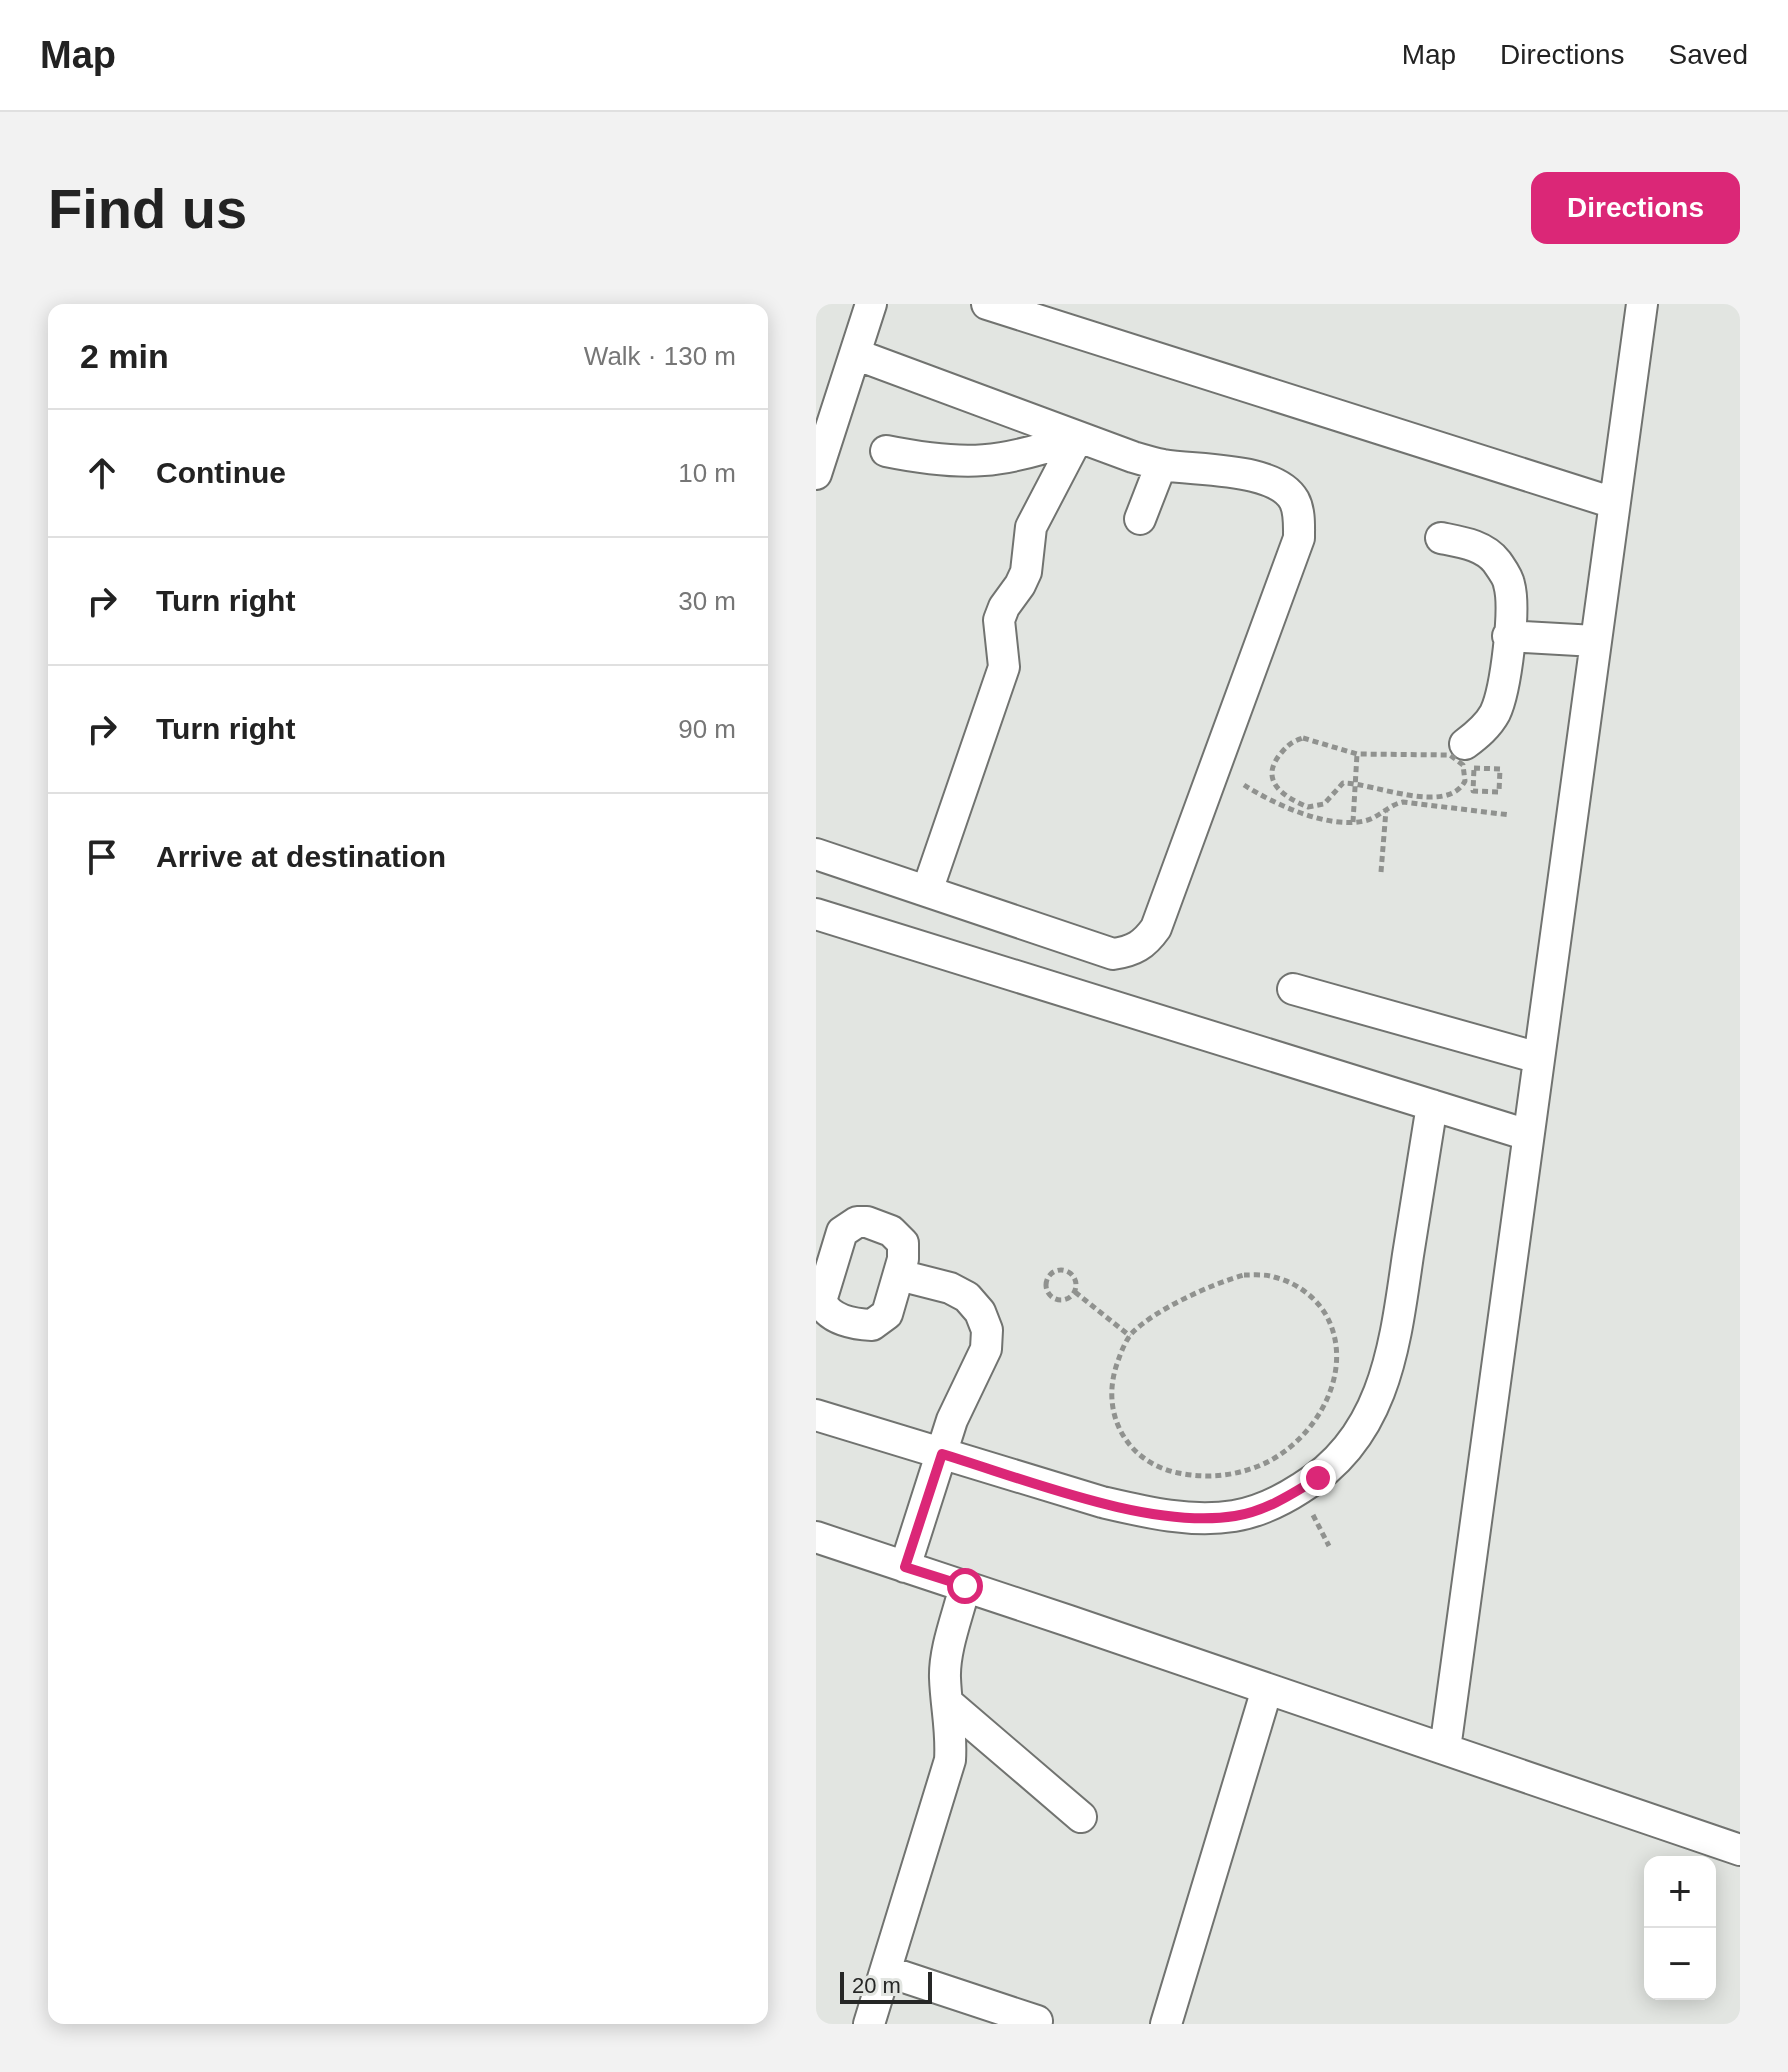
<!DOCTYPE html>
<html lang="en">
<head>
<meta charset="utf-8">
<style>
  body { margin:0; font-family:Helvetica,sans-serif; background:#f2f2f2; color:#222 }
  .controls { position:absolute; right:24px; bottom:24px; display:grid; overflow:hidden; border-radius:16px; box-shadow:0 4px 20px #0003 }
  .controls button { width:72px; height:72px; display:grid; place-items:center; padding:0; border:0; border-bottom:2px solid #e0e0e0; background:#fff; color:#222; font:40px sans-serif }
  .scale { position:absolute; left:24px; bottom:20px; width:92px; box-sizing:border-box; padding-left:8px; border:4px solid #262726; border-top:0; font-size:22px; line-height:28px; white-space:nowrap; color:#262726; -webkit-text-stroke:6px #e2e5e1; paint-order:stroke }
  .stop { position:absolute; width:24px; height:24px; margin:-18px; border:6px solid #db2777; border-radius:50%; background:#fff }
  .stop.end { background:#db2777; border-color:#fff; box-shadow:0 2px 8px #0008 }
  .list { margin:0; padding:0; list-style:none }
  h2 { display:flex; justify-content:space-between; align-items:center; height:104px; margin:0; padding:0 32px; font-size:34px }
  h2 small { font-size:26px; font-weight:400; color:#767676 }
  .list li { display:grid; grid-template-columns:52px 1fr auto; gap:24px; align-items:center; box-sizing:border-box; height:128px; padding:0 32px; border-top:2px solid #e0e0e0 }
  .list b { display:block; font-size:30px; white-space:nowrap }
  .list em { font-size:26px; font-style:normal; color:#767676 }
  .icon { flex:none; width:44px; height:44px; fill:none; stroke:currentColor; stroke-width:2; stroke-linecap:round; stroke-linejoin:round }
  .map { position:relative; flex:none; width:924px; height:1720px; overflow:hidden; border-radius:16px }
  header { display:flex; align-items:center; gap:48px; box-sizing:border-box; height:112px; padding:0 40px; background:#fff; border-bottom:2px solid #e0e0e0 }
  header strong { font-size:38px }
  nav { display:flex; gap:44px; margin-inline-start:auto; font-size:28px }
  .intro { display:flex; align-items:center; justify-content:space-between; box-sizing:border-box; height:192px; padding:0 48px }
  h1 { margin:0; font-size:56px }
  .button { padding:20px 36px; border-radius:16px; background:#db2777; color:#fff; font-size:28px; font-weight:700 }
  main { display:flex; gap:48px; padding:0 48px }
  aside { flex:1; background:#fff; border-radius:16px; box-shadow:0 4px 20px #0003 }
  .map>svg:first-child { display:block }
</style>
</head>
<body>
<header>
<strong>Map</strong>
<nav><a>Map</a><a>Directions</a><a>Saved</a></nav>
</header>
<div class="intro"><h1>Find us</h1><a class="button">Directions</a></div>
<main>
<aside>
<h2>2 min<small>Walk · 130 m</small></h2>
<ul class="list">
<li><svg class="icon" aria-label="ahead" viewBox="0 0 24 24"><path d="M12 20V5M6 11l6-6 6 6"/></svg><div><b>Continue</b></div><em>10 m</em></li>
<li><svg class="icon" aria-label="right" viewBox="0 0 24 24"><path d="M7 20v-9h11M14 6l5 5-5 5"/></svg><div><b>Turn right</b></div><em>30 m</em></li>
<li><svg class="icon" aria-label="right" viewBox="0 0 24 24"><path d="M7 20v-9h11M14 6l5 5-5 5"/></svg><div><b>Turn right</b></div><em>90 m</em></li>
<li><svg class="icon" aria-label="arrive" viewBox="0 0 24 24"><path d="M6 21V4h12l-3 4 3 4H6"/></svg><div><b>Arrive at destination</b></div></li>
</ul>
</aside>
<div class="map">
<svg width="924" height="1720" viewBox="0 0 924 1720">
  <rect width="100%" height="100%" fill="#e2e5e1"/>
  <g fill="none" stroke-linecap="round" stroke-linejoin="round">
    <g stroke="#717370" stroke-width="34">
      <path id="minor" d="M171 0 798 199
        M70 147C149 163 187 160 262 133
        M0 170 55 0
        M324 215 345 161
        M625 234C645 238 668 241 681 258 685 264 692 273 693 280 700 304 690 386 679 409 672 422 661 431 649 440
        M692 332 779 337
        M0 550 297 650C318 647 328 641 340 624L483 234C483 222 484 207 478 196 459 163 382 167 347 161 337 159 327 156 317 153L39 50
        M111 587 188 363 183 316 188 303 204 281 210 268 215 223 262 133
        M0 610 712 831
        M477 685 723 754
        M41 918H51L75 927 87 939V955L71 1010 56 1021C37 1020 13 1016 5 997L26 928Z
        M83 971 134 984 151 993 164 1008 171 1026 170 1045 136 1116 89 1263
        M0 1111 286 1198C329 1208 374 1219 418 1212 442 1208 465 1197 485 1184 570 1133 579 1040 592 951 600 901 608 851 616 801
        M0 1233 253 1317 924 1546
        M133 1400 265 1513
        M629 1445 826 0
        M70 1667 221 1717
        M53 1720 134 1456C136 1426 130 1403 129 1374 128 1345 142 1311 149 1282
        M350 1720 451 1385"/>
    </g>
    <path stroke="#90928f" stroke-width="5" stroke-dasharray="6 4" stroke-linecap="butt" d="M487 434 541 450 634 451 647 461 649 477C631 512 558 479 527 479L508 500 492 503C465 492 442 475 466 448 473 440 477 437 487 434Z
      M658 464 684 465 683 488 657 487Z
      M428 481C458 500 511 525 548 517 563 514 572 501 587 498L694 511
      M537 518 541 450
      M565 568 570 506
      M230 981a15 15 0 1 1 30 0a15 15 0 1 1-30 0Z
      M428 971C437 971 449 970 458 973 479 978 499 992 510 1011 542 1068 497 1142 440 1163 416 1172 393 1174 368 1170 312 1162 282 1110 302 1057 305 1048 309 1038 315 1030 338 1006 395 980 428 971Z
      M259 988 314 1032
      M497 1211 513 1242"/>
    <use href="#minor" stroke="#fff" stroke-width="30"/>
  </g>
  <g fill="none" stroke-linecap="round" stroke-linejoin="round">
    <path stroke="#db2777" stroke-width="10" d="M149 1282 89 1263 126 1150C209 1175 334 1226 419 1212 450 1207 476 1190 502 1174"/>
  </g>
</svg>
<div class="controls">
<button>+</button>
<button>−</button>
</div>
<div class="scale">20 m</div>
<div class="stop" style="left:149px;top:1282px"></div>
<div class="stop end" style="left:502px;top:1174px"></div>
</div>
</main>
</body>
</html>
